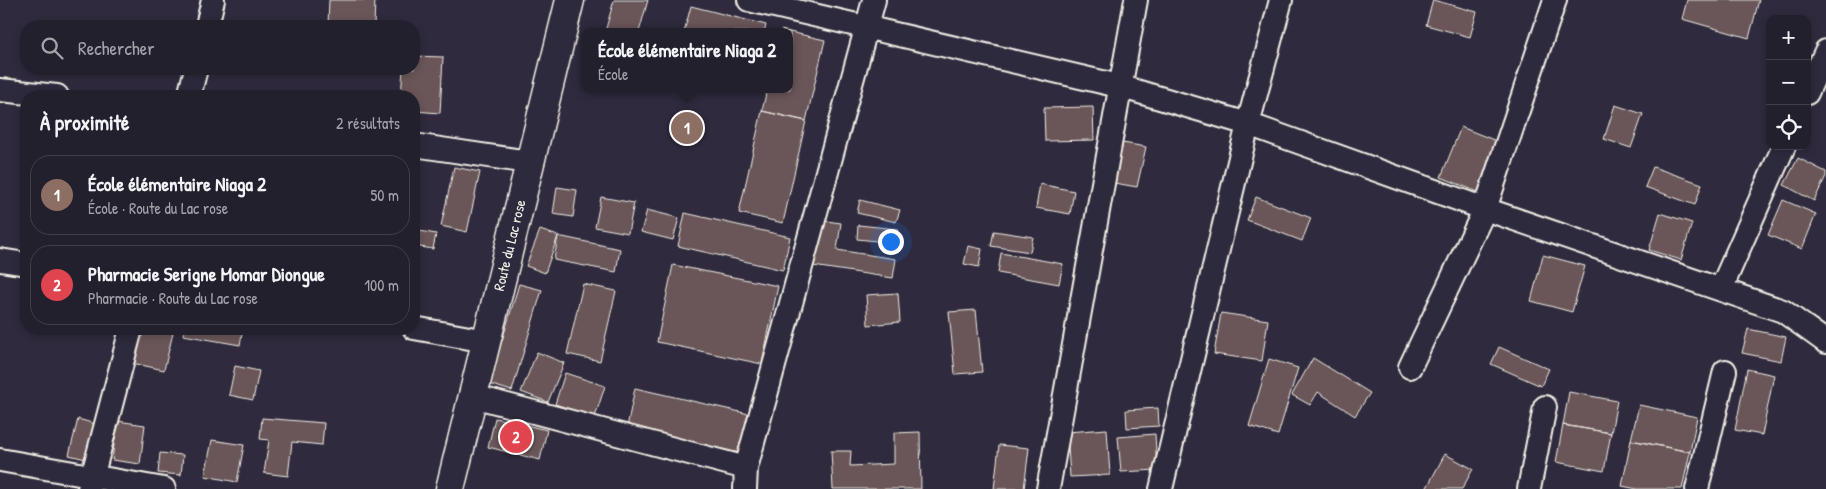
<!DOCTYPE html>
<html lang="fr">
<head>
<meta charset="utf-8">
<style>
  body { margin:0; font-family:"Patrick Hand",sans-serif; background:#2b2836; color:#f1f3f6 }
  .controls { position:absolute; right:15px; top:15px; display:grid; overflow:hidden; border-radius:10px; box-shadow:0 2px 8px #0003 }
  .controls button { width:45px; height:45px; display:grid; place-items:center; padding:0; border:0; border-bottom:1px solid #403e4a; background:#23202e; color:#f1f3f6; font:25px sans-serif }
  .you { position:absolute; left:890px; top:241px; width:18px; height:18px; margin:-12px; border:4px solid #fff; border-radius:50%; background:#1a73e8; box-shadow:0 0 0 8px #1a73e833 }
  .badge { display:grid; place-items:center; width:32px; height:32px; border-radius:50%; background:#ff9aa2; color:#fff; font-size:16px; font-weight:700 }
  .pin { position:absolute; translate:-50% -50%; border:2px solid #fff; box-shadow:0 1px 5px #0006 }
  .popup { position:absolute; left:581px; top:28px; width:212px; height:65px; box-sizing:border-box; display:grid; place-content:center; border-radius:10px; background:#23202e; filter:drop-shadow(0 1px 4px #0005); font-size:16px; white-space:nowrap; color:#a3a3aa }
  .popup b { font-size:19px; color:#f1f3f6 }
  .popup::after { content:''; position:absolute; left:50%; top:100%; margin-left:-10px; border:10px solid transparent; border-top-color:#23202e }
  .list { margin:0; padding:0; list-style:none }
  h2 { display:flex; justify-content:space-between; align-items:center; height:65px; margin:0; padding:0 20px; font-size:21px }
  h2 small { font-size:16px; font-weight:400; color:#a3a3aa }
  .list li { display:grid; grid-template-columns:32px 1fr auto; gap:15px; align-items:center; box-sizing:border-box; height:80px; margin:0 10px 10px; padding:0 10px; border:1px solid #403e4a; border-radius:20px }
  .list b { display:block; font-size:19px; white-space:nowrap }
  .list p { margin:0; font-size:16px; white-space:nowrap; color:#a3a3aa }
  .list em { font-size:16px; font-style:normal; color:#a3a3aa }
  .icon { flex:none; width:28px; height:28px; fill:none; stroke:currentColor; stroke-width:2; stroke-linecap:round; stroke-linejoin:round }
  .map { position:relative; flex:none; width:1826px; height:489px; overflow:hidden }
  .search { position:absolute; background:#23202e; box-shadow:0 2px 8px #0003; left:20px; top:20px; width:400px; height:55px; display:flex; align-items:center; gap:12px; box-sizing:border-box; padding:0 18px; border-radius:20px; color:#a3a3aa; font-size:19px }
  .panel { position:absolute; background:#23202e; box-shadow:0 2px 8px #0003; left:20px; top:90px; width:400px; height:245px; border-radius:20px }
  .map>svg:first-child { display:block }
</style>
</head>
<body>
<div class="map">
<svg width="1826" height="489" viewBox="0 0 1826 489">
  <rect width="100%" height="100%" fill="#2f2a3d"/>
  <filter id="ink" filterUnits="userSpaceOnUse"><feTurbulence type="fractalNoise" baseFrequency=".02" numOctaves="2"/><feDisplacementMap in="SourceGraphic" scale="10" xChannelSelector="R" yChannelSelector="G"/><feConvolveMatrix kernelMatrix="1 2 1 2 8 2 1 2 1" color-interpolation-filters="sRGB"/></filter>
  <g filter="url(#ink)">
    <path fill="#6b5759" stroke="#f4f1e8" d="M329 0H375L374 26H328Z
      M614 0H648L639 32H605Z
      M1433 0 1477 12 1470 37 1426 25Z
      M1687 0H1759L1749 38 1682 19Z
      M691 6 766 25 764 32H684Z
      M781 30 825 40 806 121 762 111 767 89H790V32H781Z
      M414 56 443 57 440 113 414 111V96H401L403 69H414Z
      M1615 105 1643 114 1631 148 1604 139Z
      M1093 107 1094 140 1045 141 1044 108Z
      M762 111 806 121 783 223 739 213Z
      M1461 127 1504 144 1483 194 1441 177Z
      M1123 143 1146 147 1137 187 1114 183Z
      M1798 158 1826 172V176L1814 201 1784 185Z
      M454 167 480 172 467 232 441 226Z
      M1653 167 1702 184 1695 205 1645 187Z
      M1040 184 1074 191 1070 214 1036 208Z
      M557 187 577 190 573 217 553 214Z
      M601 197 634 203 628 233 595 227Z
      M1256 197 1311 218 1302 241 1247 220Z
      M860 200 900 210 896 222 857 213Z
      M1783 200 1816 214 1802 249 1768 235Z
      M647 210 679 218 673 240 641 232Z
      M685 213 790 237 783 270 678 246Z
      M1660 213 1692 223 1681 260 1649 250Z
      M819 220 841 223 837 250 896 259 893 278 813 266Z
      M858 225 898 229 896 243 857 239Z
      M414 230 436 234 433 249 414 246Z
      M540 230 558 236 545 273 526 266Z
      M994 231 1033 237 1030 252 991 246Z
      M558 236 620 249 616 272 554 260Z
      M968 246 982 249 979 267 964 264Z
      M1001 253 1063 264 1059 284 998 273Z
      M1543 255 1585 266 1572 312 1531 301Z
      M673 265 778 286 762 364 657 342Z
      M519 284 542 290 512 391 489 384Z
      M583 284 616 291 600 361 567 354Z
      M898 293 900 322 868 325 866 295Z
      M976 310 982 372 955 374 949 312Z
      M1221 313 1268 320 1262 361 1214 354Z
      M141 329H174L164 370 132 363Z
      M184 329H243L240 345 183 335Z
      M1748 329 1786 337 1781 361 1742 353Z
      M1499 347 1549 369 1541 386 1491 364Z
      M537 352 564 363 548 402 521 392Z
      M1313 358 1370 393 1355 416 1318 392 1310 405 1292 395Z
      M1269 359 1298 368 1278 435 1249 426Z
      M235 366 259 371 253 400 229 395Z
      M1747 369 1774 375 1762 435 1735 430Z
      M565 373 605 386 595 417 555 404Z
      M635 388 749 414 740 453 627 427Z
      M1569 392 1617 401 1611 433 1563 425Z
      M1639 405 1697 417 1690 452 1631 440Z
      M1158 408 1159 426 1127 428 1126 410Z
      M262 418 324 423 322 445 292 442 288 476 264 473 269 440 260 439Z
      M495 418 547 430 540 460 488 447Z
      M78 419 99 425 90 460 69 455Z
      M117 421 145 425 140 464 112 460Z
      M1563 425 1611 433 1604 471 1556 462Z
      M1107 429 1110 475 1070 477 1067 432Z
      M920 432 921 489H833L831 451H851L850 466 894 464V433Z
      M1155 434 1157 470 1121 472 1118 437Z
      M212 440 244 445 237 482 205 476Z
      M1631 440 1690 452 1682 489H1637L1622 486Z
      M999 445 1029 448 1024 489H994Z
      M160 453 183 455 181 475 158 473Z
      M1445 454 1473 469 1462 489H1426Z"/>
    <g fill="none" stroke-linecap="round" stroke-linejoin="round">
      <g stroke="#f4f1e8" stroke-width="26">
        <path id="minor" d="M749 0 1119 86 1248 124 1485 209 1783 311 1826 342
          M207 26 213 0
          M0 90 57 96
          M1807 93 1826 51
          M189 96 196 69
          M414 145 529 162
          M0 260 26 264
          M1721 289 1784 146
          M414 328 486 341
          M1410 367 1485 209 1555 0
          M473 396 746 468
          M0 460 164 489
          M89 489 131 329
          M745 489 746 468 874 0
          M1048 489 1136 0
          M1161 489 1248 124 1281 0
          M1529 489 1545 407
          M1697 489 1725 371"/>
      </g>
      <g stroke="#f4f1e8" stroke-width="31">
        <g id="secondary">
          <path id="s1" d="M450 489 570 0"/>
        </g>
      </g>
      <use href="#minor" stroke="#2f2a3d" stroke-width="22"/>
      <use href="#secondary" stroke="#2f2a3d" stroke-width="28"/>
    </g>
  </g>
  <g text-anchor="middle" stroke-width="4" stroke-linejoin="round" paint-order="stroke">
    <g font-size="15" fill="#f4f1e8" stroke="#2f2a3d">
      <text dy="5" stroke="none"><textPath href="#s1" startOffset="251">Route du Lac rose</textPath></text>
    </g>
  </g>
</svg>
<div class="controls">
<button>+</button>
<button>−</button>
<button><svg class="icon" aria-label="locate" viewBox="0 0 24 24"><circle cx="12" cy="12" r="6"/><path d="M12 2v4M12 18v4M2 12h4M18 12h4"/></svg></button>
</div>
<div class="you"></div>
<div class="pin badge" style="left:687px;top:128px;background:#8d6e63">1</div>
<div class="popup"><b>École élémentaire Niaga 2</b>École</div>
<div class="pin badge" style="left:516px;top:437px;background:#e0444e">2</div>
<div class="search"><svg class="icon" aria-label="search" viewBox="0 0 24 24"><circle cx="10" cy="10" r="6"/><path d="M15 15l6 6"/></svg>Rechercher</div>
<section class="panel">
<h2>À proximité<small>2 résultats</small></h2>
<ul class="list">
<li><span class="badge" style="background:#8d6e63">1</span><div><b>École élémentaire Niaga 2</b><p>École · Route du Lac rose</p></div><em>50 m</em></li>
<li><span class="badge" style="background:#e0444e">2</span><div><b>Pharmacie Serigne Momar Diongue</b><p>Pharmacie · Route du Lac rose</p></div><em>100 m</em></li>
</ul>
</section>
</div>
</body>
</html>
